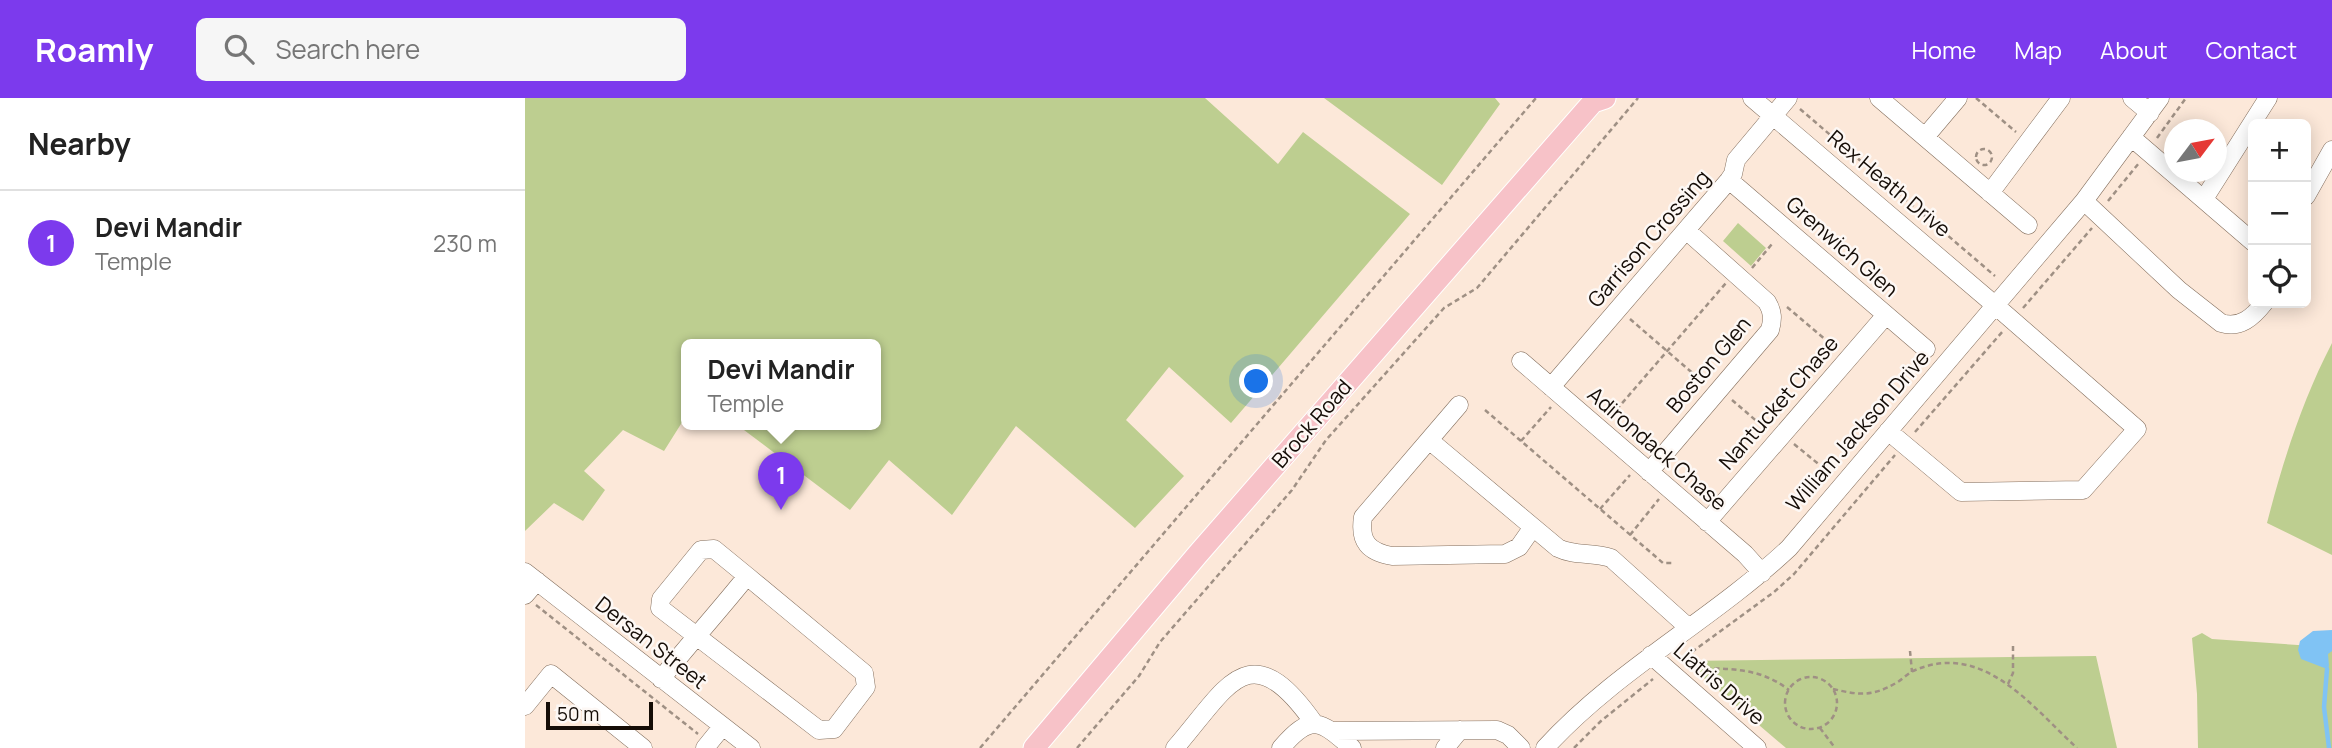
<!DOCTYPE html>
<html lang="en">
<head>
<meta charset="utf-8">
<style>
  body { margin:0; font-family:Manrope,sans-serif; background:#f6f6f6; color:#222 }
  .controls { position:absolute; right:21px; top:21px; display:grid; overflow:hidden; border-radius:10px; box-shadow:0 4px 18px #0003 }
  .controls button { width:63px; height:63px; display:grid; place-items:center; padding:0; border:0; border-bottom:2px solid #e0e0e0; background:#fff; color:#222; font:35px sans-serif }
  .compass { position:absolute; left:1639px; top:21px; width:63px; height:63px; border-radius:50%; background:#fff; box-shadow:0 4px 18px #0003; rotate:58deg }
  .scale { position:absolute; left:21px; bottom:18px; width:107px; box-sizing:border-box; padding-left:7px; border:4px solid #140c06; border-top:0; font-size:19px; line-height:24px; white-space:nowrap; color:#140c06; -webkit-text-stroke:5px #fdf8f5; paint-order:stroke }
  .you { position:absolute; left:732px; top:284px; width:24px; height:24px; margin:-18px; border:5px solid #fff; border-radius:50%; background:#1a73e8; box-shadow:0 0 0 10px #1a73e833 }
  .badge { display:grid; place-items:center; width:46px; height:46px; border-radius:50%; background:#7c3aed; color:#fff; font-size:23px; font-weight:700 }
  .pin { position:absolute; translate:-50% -58px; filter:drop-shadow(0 2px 4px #0008) }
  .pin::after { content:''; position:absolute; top:37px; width:24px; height:21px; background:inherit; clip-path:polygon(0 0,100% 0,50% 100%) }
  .popup { position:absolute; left:156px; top:241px; width:200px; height:91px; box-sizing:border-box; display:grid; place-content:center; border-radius:10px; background:#fff; filter:drop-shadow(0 2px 5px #0005); font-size:23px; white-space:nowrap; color:#767676 }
  .popup b { font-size:26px; color:#222 }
  .popup::after { content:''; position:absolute; left:50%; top:100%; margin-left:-14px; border:14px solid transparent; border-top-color:#fff }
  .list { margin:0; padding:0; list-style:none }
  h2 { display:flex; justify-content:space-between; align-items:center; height:91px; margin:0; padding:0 28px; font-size:30px }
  h2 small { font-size:23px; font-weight:400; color:#767676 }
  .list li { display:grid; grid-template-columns:46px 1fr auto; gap:21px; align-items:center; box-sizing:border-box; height:105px; padding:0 28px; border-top:2px solid #e0e0e0 }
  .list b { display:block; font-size:26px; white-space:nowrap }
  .list p { margin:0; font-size:23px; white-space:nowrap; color:#767676 }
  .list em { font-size:23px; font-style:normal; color:#767676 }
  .icon { flex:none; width:38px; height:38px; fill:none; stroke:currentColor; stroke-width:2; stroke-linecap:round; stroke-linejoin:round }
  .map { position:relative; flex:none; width:1807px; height:650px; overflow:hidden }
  header { display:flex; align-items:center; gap:42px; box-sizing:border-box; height:98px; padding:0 35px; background:#7c3aed; color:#fff }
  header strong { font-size:33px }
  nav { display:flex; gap:38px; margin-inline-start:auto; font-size:24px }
  .search { width:490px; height:63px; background:#f6f6f6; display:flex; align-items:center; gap:18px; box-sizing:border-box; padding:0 24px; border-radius:10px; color:#767676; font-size:26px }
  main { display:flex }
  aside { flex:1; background:#fff }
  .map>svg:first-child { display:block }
</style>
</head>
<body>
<header>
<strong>Roamly</strong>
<div class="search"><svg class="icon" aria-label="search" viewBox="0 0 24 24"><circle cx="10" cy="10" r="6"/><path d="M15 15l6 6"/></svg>Search here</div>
<nav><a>Home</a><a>Map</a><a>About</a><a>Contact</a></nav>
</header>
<main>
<aside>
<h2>Nearby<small></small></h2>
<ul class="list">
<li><span class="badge">1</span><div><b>Devi Mandir</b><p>Temple</p></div><em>230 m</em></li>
</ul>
</aside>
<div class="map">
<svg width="1807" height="650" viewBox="0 0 1807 650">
  <rect width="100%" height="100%" fill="#fce8d9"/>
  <path fill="#bdce90" d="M0 0H680L753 66 778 34 885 116 706 325 644 269 601 322 659 378 610 430 491 328 427 417 364 362 325 412 211 326H350V246H162L161 318 139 353 98 332 59 373 80 392 58 423 29 405 0 433Z
    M799 0H970L975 6 917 87Z
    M1213 125 1241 150 1226 168 1198 143Z
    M1807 245V457L1742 425C1758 363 1777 303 1807 245Z
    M1677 535 1687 541 1788 548 1807 541V650H1673L1672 596 1667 540Z
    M1571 558 1592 650H1261L1159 563Z"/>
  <path fill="#80c3f4" d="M1807 532V553L1803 556 1804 568 1802 571 1776 561 1773 552 1775 543 1788 533Z"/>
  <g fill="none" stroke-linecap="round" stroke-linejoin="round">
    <path stroke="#80c3f4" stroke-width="4.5" d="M1802 571 1799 609 1804 650"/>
    <g stroke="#846f5e" stroke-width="19">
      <path id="minor" d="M1227 0 1471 208 1612 331 1558 392 1436 394 1363 333
        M1354 0 1503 127
        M1607 0 1625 15
        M1400 39 1433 0
        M1606 39 1728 144
        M1204 82 1401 251
        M1465 95 1536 0
        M1781 98 1807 52
        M1679 101 1743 0
        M1559 103 1654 192 1696 225C1715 231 1728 219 1739 205
        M996 263 1220 456 1237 475
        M1026 289 1204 82 1208 76 1211 62 1263 0
        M934 307 904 342 1033 450C1049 458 1068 454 1086 460L1164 530
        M904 342 838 419C834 444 844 454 867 458L980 456 994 449 1008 429
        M1124 374 1245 232C1248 221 1248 214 1242 204L1161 132
        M1182 424 1361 217
        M0 474 226 650
        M0 497 12 483
        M1126 557 1232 650
        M136 581C164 546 194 513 222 478L189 451 176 452 136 501 135 510 294 632 309 631 341 589 339 575 222 478
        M0 608 26 576 118 650
        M808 633 972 632 983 637 996 650
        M180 650 197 629
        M650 650C703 589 724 533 789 625
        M756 650C786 615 795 622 827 650
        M920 650 935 632
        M1020 650C1091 572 1187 522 1264 450L1559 103 1635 0"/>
    </g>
    <g stroke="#fff" stroke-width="23">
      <path id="major" d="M509 650 673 456 1068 4 1080 0"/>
    </g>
    <path stroke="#9f9084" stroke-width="2.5" stroke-dasharray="5 3.5" stroke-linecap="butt" d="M1451 0 1491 34
      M1275 11 1470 178
      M1632 40 1661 0
      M1451 59a8 8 0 1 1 16 0a8 8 0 1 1-16 0Z
      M1583 103 1614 65
      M1227 170 1247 146
      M1262 209 1308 248
      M1498 210 1567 130
      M1105 221 1179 285
      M1207 302 1242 332
      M960 312 1138 465H1148
      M1086 318 1201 185
      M1390 334 1478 233
      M996 343 1026 309
      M1269 346 1302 373
      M1075 411 1105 377
      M1105 437 1134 401
      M11 507 173 636
      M1385 553 1387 574
      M1160 559 1249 494 1269 476 1370 357
      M1164 570C1201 571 1233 568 1264 592
      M1260 605a26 26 0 1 1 52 0a26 26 0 1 1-52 0Z
      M1483 586 1488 575V548
      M1308 591C1334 597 1347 599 1371 585 1377 582 1382 576 1388 573 1458 542 1506 608 1552 650
      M1295 630 1310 650
      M455 650 1011 0
      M552 650 614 578 635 544 767 392 801 342 919 210 952 190 1113 0
      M1049 650 1076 623 1128 581"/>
    <use href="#minor" stroke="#fff" stroke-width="18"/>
    <use href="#major" stroke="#f7c2c8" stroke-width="21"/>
  </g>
  <g text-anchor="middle" stroke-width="5" stroke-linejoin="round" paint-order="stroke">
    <g font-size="21" fill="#140c06" stroke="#fdf8f5">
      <text transform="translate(1364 86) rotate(40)" y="7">Rex Heath Drive</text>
      <text transform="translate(1124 141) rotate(-49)" y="7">Garrison Crossing</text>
      <text transform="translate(1317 149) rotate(41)" y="7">Grenwich Glen</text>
      <text transform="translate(1184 267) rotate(-50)" y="7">Boston Glen</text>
      <text transform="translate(1254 305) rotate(-49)" y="7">Nantucket Chase</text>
      <text transform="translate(787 326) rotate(-49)" y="7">Brock Road</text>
      <text transform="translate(1333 333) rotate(-49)" y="7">William Jackson Drive</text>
      <text transform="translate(1132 351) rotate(41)" y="7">Adirondack Chase</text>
      <text transform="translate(126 545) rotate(38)" y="7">Dersan Street</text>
      <text transform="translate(1194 586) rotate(41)" y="7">Liatris Drive</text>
    </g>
  </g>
</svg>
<div class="controls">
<button>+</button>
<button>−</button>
<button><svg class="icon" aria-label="locate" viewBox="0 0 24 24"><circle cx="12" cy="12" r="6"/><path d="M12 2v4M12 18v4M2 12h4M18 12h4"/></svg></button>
</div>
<svg class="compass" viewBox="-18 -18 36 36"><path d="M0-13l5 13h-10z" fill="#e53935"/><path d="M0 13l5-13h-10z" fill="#767676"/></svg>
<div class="scale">50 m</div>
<div class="you"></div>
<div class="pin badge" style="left:256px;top:412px">1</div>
<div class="popup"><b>Devi Mandir</b>Temple</div>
</div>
</main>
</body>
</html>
